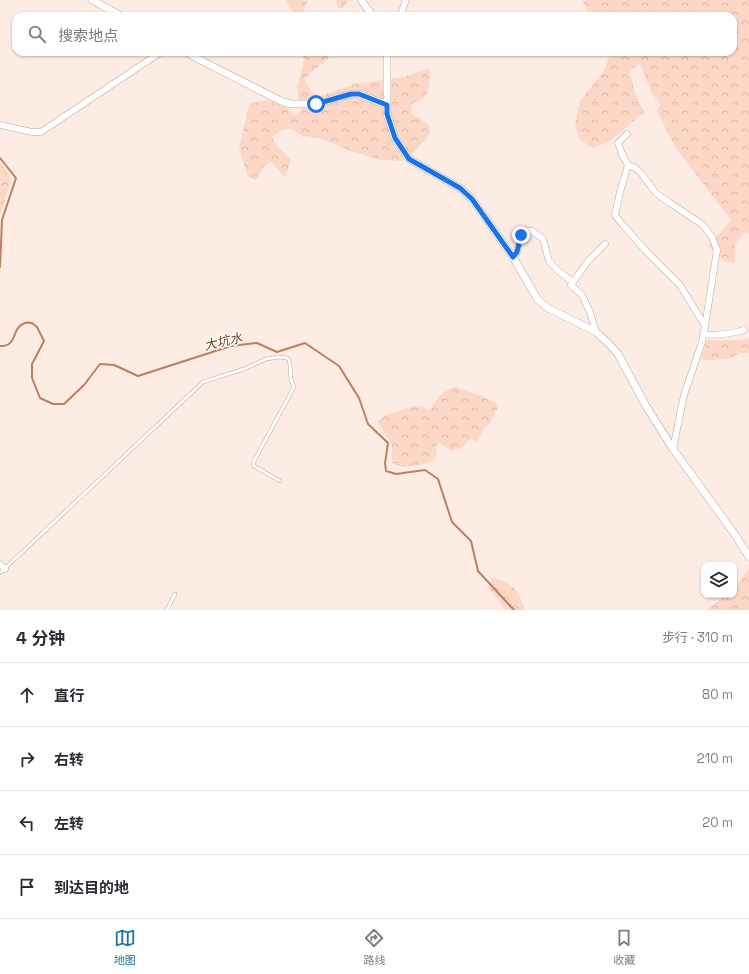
<!DOCTYPE html>
<html lang="zh">
<head>
<meta charset="utf-8">
<style>
  body { margin:0; font-family:"Space Grotesk","Noto Sans SC",sans-serif; background:#f2f2f3; color:#2b2b33 }
  .controls { position:absolute; right:12px; bottom:12px; display:grid; overflow:hidden; border-radius:8px; box-shadow:0 1px 3px #0004 }
  .controls button { width:36px; height:36px; display:grid; place-items:center; padding:0; border:0; border-bottom:1px solid #e1e1e2; background:#fff; color:#2b2b33; font:20px sans-serif }
  .stop { position:absolute; width:12px; height:12px; margin:-9px; border:3px solid #1a73e8; border-radius:50%; background:#fff }
  .stop.end { background:#1a73e8; border-color:#fff; box-shadow:0 1px 4px #0008 }
  .list { margin:0; padding:0; list-style:none }
  h2 { display:flex; justify-content:space-between; align-items:center; height:52px; margin:0; padding:0 16px; font-size:17px }
  h2 small { font-size:13px; font-weight:400; color:#7c7c81 }
  .list li { display:grid; grid-template-columns:26px 1fr auto; gap:12px; align-items:center; box-sizing:border-box; height:64px; padding:0 16px; border-top:1px solid #e1e1e2 }
  .list b { display:block; font-size:15px; white-space:nowrap }
  .list em { font-size:13px; font-style:normal; color:#7c7c81 }
  .icon { flex:none; width:22px; height:22px; fill:none; stroke:currentColor; stroke-width:2; stroke-linecap:round; stroke-linejoin:round }
  .map { position:relative; flex:none; width:749px; height:610px; overflow:hidden }
  .search { position:absolute; background:#fff; box-shadow:0 1px 3px #0004; left:12px; right:12px; top:12px; height:44px; display:flex; align-items:center; gap:10px; box-sizing:border-box; padding:0 14px; border-radius:12px; color:#7c7c81; font-size:15px }
  .sheet { height:308px; background:#fff }
  nav { display:flex; justify-content:space-around; align-items:center; box-sizing:border-box; height:56px; border-top:1px solid #e1e1e2; background:#fff; font-size:11px; color:#7c7c81 }
  nav a { display:grid; justify-items:center; gap:2px }
  nav .on { color:#2074a5 }
  .map>svg:first-child { display:block }
</style>
</head>
<body>
<div class="map">
<svg width="749" height="610" viewBox="0 0 749 610">
  <defs>
    <pattern id="forest-crowns" width="20" height="18" patternUnits="userSpaceOnUse"><rect width="20" height="18" fill="#fcd7c6"/><path d="M2 6a3 3 0 1 1 6 0M12 15a3 3 0 1 1 6 0" fill="none" stroke="#d8b8aa"/></pattern>
  </defs>
  <rect width="100%" height="100%" fill="#fcece4"/>
  <path fill="url(#forest-crowns)" d="M286 0H308L303 13 305 16H296Z
    M336 0H348L343 8H338Z
    M582 0H749V234L745 232 735 244V263L725 262 708 246 731 220 675 147 657 111 660 104 651 92 640 64 629 70 636 96 644 112 610 141 593 148 580 140 575 126 580 101 604 71 611 52H733V16H590Z
    M301 52H325L329 58 304 79 315 98 355 84 404 77 429 68 430 84 426 96 412 104 411 113 428 124 430 134 416 150 402 161 381 160 350 151 322 139 303 136 291 129H284L272 137 276 145 291 160 285 177 271 162 264 166 256 180 248 177 239 148 249 105 252 103 267 100 287 108 296 116 301 110 297 90 304 59Z
    M0 162 8 173 11 180 0 216Z
    M749 338V353H740L728 359 711 360 701 359 707 340H744Z
    M454 387 481 396 496 403 498 408 490 423 487 426H485L477 442 471 439 468 441 463 447 452 451 440 443 437 444 436 456 431 462 415 466 402 467 393 464C391 458 392 454 392 448 391 438 382 430 377 422L386 415 414 406 422 407 430 410C438 398 440 393 454 387Z
    M749 568V610H706L727 595H734V589Z
    M491 577C514 585 517 587 525 610H504L498 599 488 588 491 582Z"/>
  <g fill="none" stroke-linecap="round" stroke-linejoin="round">
    <path stroke="#bf7f5f" stroke-width="2" d="M0 158 16 178 2 220 0 267
      M0 346C18 347 11 327 25 323 27 322 29 323 32 323L37 327 44 341 32 364V378L40 398 53 404H64L84 385 100 364 114 365 138 376 231 346 257 343 277 352 305 343 339 366 359 398 368 424 388 443 385 463 386 471 396 474 425 470 438 479 452 522 471 541 478 571 514 610"/>
    <g stroke="#bba89f" stroke-width="4">
      <path id="service" d="M0 573 203 382 244 369 266 359 280 357 287 358 289 360 290 365 291 380 294 387 253 463 254 466 280 481
        M167 610 175 594"/>
    </g>
    <g stroke="#bba89f" stroke-width="7">
      <path id="minor" d="M400 16 406 0
        M0 125 32 132H41L161 52
        M627 134 618 143 622 154 628 165 635 168 641 173 656 193 670 203 703 225 712 237 717 250 705 326 702 342 684 395 673 449
        M628 165 620 192 615 215 622 224 646 251 680 285 705 326
        M513 257 517 252 521 235 525 230 532 231 543 239 549 261 557 270 573 282
        M596 332 590 312 582 295 571 285 588 261 605 244
        M703 334C718 336 730 334 744 330
        M0 564 5 569"/>
    </g>
    <g stroke="#bba89f" stroke-width="8">
      <path id="tertiary" d="M92 0 121 16
        M361 0 373 16
        M186 52 204 62 283 102 292 104H316L351 94H359L387 105
        M387 52V114L395 138 409 159 460 188 472 199 513 257 538 300 548 308 596 332 609 344 618 354 646 406 673 449 736 536 749 557"/>
    </g>
    <use href="#service" stroke="#fff" stroke-width="3"/>
    <use href="#minor" stroke="#fff" stroke-width="6"/>
    <use href="#tertiary" stroke="#fff" stroke-width="7"/>
  </g>
  <g fill="none" stroke-linecap="round" stroke-linejoin="round">
    <path stroke="#1a73e8" stroke-width="5" d="M316 104 351 94H359L387 105V114L395 138 409 159 460 188 472 199 513 257 517 252 521 235"/>
  </g>
  <g text-anchor="middle" stroke-width="3" stroke-linejoin="round" paint-order="stroke">
    <g font-size="13" font-style="italic" fill="#793c1a" stroke="#fff">
      <text transform="translate(223 341) rotate(-13)" y="5">大坑水</text>
    </g>
  </g>
</svg>
<div class="controls">
<button><svg class="icon" aria-label="layers" viewBox="0 0 24 24"><path d="M12 4l9 5-9 5-9-5zM3 14l9 5 9-5"/></svg></button>
</div>
<div class="stop" style="left:316px;top:104px"></div>
<div class="stop end" style="left:521px;top:235px"></div>
<div class="search"><svg class="icon" aria-label="search" viewBox="0 0 24 24"><circle cx="10" cy="10" r="6"/><path d="M15 15l6 6"/></svg>搜索地点</div>
</div>
<section class="sheet">
<h2>4 分钟<small>步行 · 310 m</small></h2>
<ul class="list">
<li><svg class="icon" aria-label="ahead" viewBox="0 0 24 24"><path d="M12 20V5M6 11l6-6 6 6"/></svg><div><b>直行</b></div><em>80 m</em></li>
<li><svg class="icon" aria-label="right" viewBox="0 0 24 24"><path d="M7 20v-9h11M14 6l5 5-5 5"/></svg><div><b>右转</b></div><em>210 m</em></li>
<li><svg class="icon" aria-label="left" viewBox="0 0 24 24"><path d="M17 20v-9H6M10 6l-5 5 5 5"/></svg><div><b>左转</b></div><em>20 m</em></li>
<li><svg class="icon" aria-label="arrive" viewBox="0 0 24 24"><path d="M6 21V4h12l-3 4 3 4H6"/></svg><div><b>到达目的地</b></div></li>
</ul>
</section>
<nav>
<a class="on"><svg class="icon" aria-label="map" viewBox="0 0 24 24"><path d="M3 6l6-2 6 2 6-2v14l-6 2-6-2-6 2zM9 4v14M15 6v14"/></svg>地图</a>
<a><svg class="icon" aria-label="directions" viewBox="0 0 24 24"><path d="M12 3l9 9-9 9-9-9zM9 14v-3h6M13 9l2 2-2 2"/></svg>路线</a>
<a><svg class="icon" aria-label="saved" viewBox="0 0 24 24"><path d="M7 4h10v16l-5-4-5 4z"/></svg>收藏</a>
</nav>
</body>
</html>
